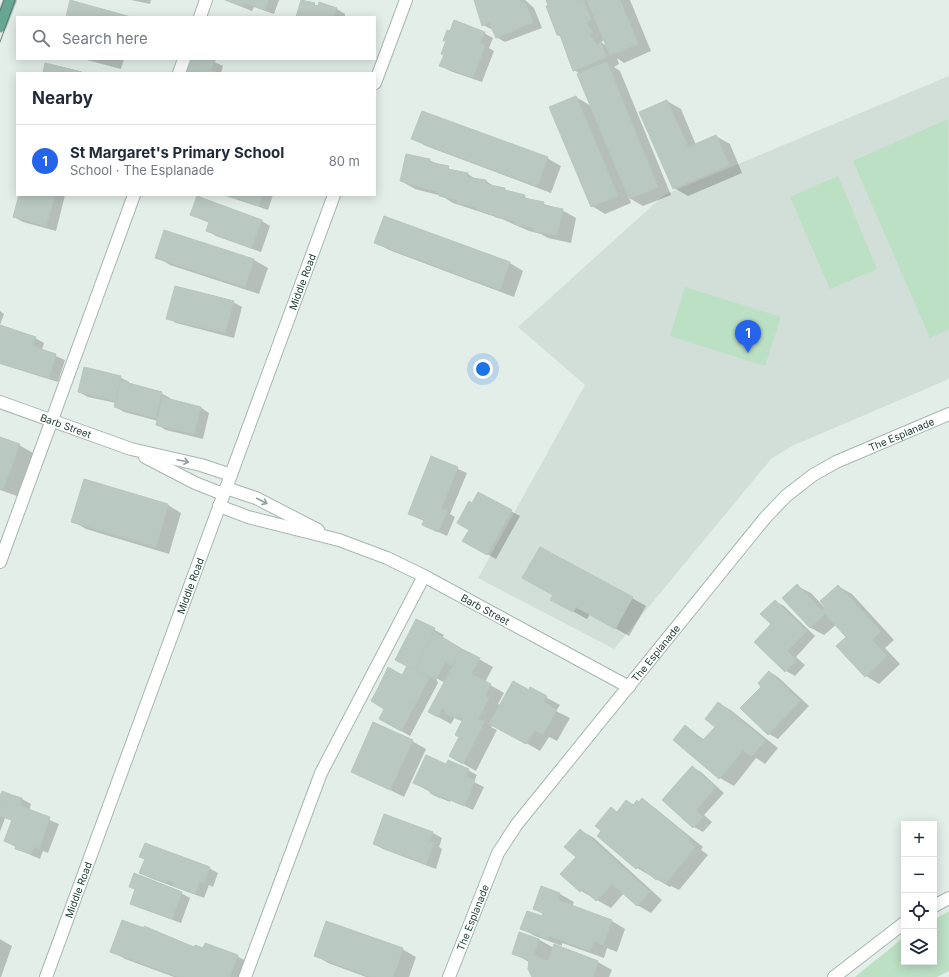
<!DOCTYPE html>
<html lang="en">
<head>
<meta charset="utf-8">
<style>
  body { margin:0; font-family:Inter,sans-serif; background:#f6f6f7; color:#1f2937 }
  .controls { position:absolute; right:12px; bottom:12px; display:grid; overflow:hidden; border-radius:0px; box-shadow:0 2px 10px #0003 }
  .controls button { width:36px; height:36px; display:grid; place-items:center; padding:0; border:0; border-bottom:1px solid #e0e1e3; background:#fff; color:#1f2937; font:20px sans-serif }
  .you { position:absolute; left:483px; top:369px; width:14px; height:14px; margin:-10px; border:3px solid #fff; border-radius:50%; background:#1a73e8; box-shadow:0 0 0 6px #1a73e833 }
  .badge { display:grid; place-items:center; width:26px; height:26px; border-radius:50%; background:#2563eb; color:#fff; font-size:13px; font-weight:700 }
  .pin { position:absolute; translate:-50% -33px; filter:drop-shadow(0 1px 2px #0008) }
  .pin::after { content:''; position:absolute; top:21px; width:14px; height:12px; background:inherit; clip-path:polygon(0 0,100% 0,50% 100%) }
  .list { margin:0; padding:0; list-style:none }
  h2 { display:flex; justify-content:space-between; align-items:center; height:52px; margin:0; padding:0 16px; font-size:17px }
  h2 small { font-size:13px; font-weight:400; color:#747a83 }
  .list li { display:grid; grid-template-columns:26px 1fr auto; gap:12px; align-items:center; box-sizing:border-box; height:72px; padding:0 16px; border-top:1px solid #e0e1e3 }
  .list b { display:block; font-size:15px; white-space:nowrap }
  .list p { margin:0; font-size:13px; white-space:nowrap; color:#747a83 }
  .list em { font-size:13px; font-style:normal; color:#747a83 }
  .icon { flex:none; width:22px; height:22px; fill:none; stroke:currentColor; stroke-width:2; stroke-linecap:round; stroke-linejoin:round }
  .map { position:relative; flex:none; width:949px; height:977px; overflow:hidden }
  .search { position:absolute; background:#fff; box-shadow:0 2px 10px #0003; left:16px; top:16px; width:360px; height:44px; display:flex; align-items:center; gap:10px; box-sizing:border-box; padding:0 14px; border-radius:0px; color:#747a83; font-size:15px }
  .panel { position:absolute; background:#fff; box-shadow:0 2px 10px #0003; left:16px; top:72px; width:360px; height:124px; border-radius:0px }
  .map>svg:first-child { display:block }
</style>
</head>
<body>
<div class="map">
<svg width="949" height="977" viewBox="0 0 949 977">
  <rect width="100%" height="100%" fill="#e4eee9"/>
  <path fill="#d2ded8" d="M949 76V379L792 446 771 459 614 649 478 578 585 385 518 327 664 195Z"/>
  <path fill="#bce0c4" d="M948 119 949 329 930 338 853 161Z
    M838 176 877 269 830 289 790 197Z
    M685 287 781 317 765 366 670 336Z
    M949 911V971L937 977H855L904 937V962H934V920Z"/>
  <path fill="#0003" fill-rule="evenodd" d="M131 0H151L150 4Z
    M224 0H279L274 14 254 7 252 11Z
    M302 0 319 6 337 9 345 14V17H297Z
    M477 0H525L534 8 542 28 505 42 496 37 493 30 483 25Z
    M547 0H630L651 51 624 63 617 58 619 64 614 67 620 71 671 195 643 206 629 198 631 203 605 214 592 206 576 97 591 106 580 74 574 70 562 37 558 35ZM605 40 608 47 601 42Z
    M484 33 493 38 489 48 494 51 482 82 450 71 441 66 445 55 447 42 444 40Z
    M83 59H124L121 69Z
    M193 59H208L223 66 221 73H191L188 71Z
    M667 101 681 109 696 145 716 136 730 144 742 173 688 196 674 188Z
    M412 138 547 158 561 166 551 193 426 146Z
    M429 160 457 172 468 174 477 180 486 181 495 187 562 210 576 218 571 243 548 238 541 234 529 231 502 219 453 203 442 196 415 189 401 181ZM482 210 501 214V216L485 212Z
    M20 195H65L56 231 23 222 14 217Z
    M223 195H273L268 210Z
    M191 214 262 221 270 226 261 252 216 236 207 230 210 223Z
    M384 217 510 263 523 271 514 297 389 250 375 242Z
    M165 231 254 260 268 268 259 294 170 265 157 257Z
    M233 302 242 307 234 338 176 323 168 318Z
    M0 311 4 314 0 325Z
    M0 326 35 338 44 343 42 350 65 360 58 382 0 364Z
    M120 377 129 382V384L161 393 170 398V400L200 407 209 413 203 439 166 430 157 425 158 421 124 412 115 407 116 403 88 397 79 392Z
    M0 438 19 445 33 453 17 496 0 490Z
    M431 457 467 473 450 514 455 517 447 536 423 525 424 521 409 514Z
    M85 480 168 505 181 513 169 554 86 529 72 521Z
    M478 493 520 516 496 559 464 541 470 529 472 504Z
    M797 586 811 593 825 608 838 586 852 594 894 640 885 648 900 664 879 684 866 676 847 637 836 625 824 635 811 628 784 598Z
    M632 598 646 606 629 636 590 614 587 619 565 607Z
    M775 601 784 606 815 636 796 657 805 665 795 676 786 671 772 624Z
    M417 620 444 635 442 638 493 667 485 682 504 693 498 704 500 705 529 692 531 689 560 705 556 711 570 718 557 741 549 737 540 751 493 724 491 727 497 730 476 771 450 756 460 737 463 722 455 717 451 724 429 712 445 683 436 678 438 683 410 736 389 724 403 676 408 666Z
    M770 672 778 677 809 706 778 739 769 734 762 687Z
    M719 703 732 711 778 748 765 764 756 758 734 786 720 778 674 740 685 727 705 740 716 727Z
    M412 741 426 749 404 797 352 771Z
    M446 765 468 770 477 775 474 782 484 787 473 810 451 800 450 802 440 798 415 783Z
    M692 767 701 772 724 793 704 815 712 822 703 832 694 827Z
    M3 792 22 799 31 804 29 811 59 824 48 853 43 851 40 859 26 853 5 841 13 821 5 818 0 832V798Z
    M642 800 655 808 703 847 701 850 708 855 679 890 671 886 670 887 637 868 618 812Z
    M384 815 433 833 442 838 439 847 442 849 436 869 383 849 374 844Z
    M580 830 594 838 662 900 651 913 637 905 624 893 611 908 581 891 562 874 577 857Z
    M141 857 209 868 218 873 213 887 209 885 204 898 150 878 141 873 146 860Z
    M130 886 181 893 190 898 181 923 140 908 131 903 136 890Z
    M542 888 560 894 574 902 572 907 612 921 625 929 617 952 607 948 604 958 562 943V946L535 936 521 928 542 917 543 914 534 908Z
    M0 939 12 946 1 977H0Z
    M538 939 554 948 555 946 598 962 612 970 609 977H533L529 962 513 953Z
    M194 948 237 956 251 964 246 977H174L125 959 112 951Z
    M402 949 416 957 409 977H366L328 963 315 955Z"/>
  <path fill="#b9c9c2" stroke="#b6c8c0" d="M70 0 131 17H66Z
    M226 0H268L265 10 245 3 243 6Z
    M301 0 315 3 314 5 318 7 319 2 337 8 334 17H296Z
    M474 0H521L522 3 525 2 533 22 496 38 489 22 482 26Z
    M546 0H583L591 20 586 23 593 32 589 34 597 45 601 42 606 57 573 71 560 35H557L546 6 548 5Z
    M587 0H620L638 44 610 55Z
    M454 20 485 32 480 43 485 45 473 77 439 66 444 55 441 54 446 41H443L447 30 450 31Z
    M192 59 215 60 211 70 219 73 187 72Z
    M607 62 658 187 629 199 577 74Z
    M45 63 82 72V73H43Z
    M576 96 618 196 591 207 549 107Z
    M667 100 688 147 716 135 729 165 673 189 639 112Z
    M422 111 548 157 537 186 411 139Z
    M406 154 430 159 429 162 449 166 448 169 468 173 467 177 486 180V184L505 188V190L525 195 524 198 544 202 543 205 563 209 557 235 534 231V228L514 224 515 221 495 217 496 214 477 210V207L457 203 458 200 439 196V192L400 181Z
    M19 195H55L46 226 13 217Z
    M227 195H262L259 206Z
    M197 196 262 220 251 248 206 231 209 222 190 215Z
    M384 216 510 262 500 290 374 243Z
    M164 230 254 259 245 287 155 258Z
    M175 286 234 301 225 333 166 319Z
    M0 325 36 337 32 346 56 354 49 378 0 363Z
    M84 367 121 376 115 401 78 392Z
    M121 381 162 392 155 418 114 407Z
    M162 397 201 407 194 434 156 425Z
    M0 437 20 444 3 489 0 488Z
    M431 456 458 467 441 509 447 511 438 532 422 525 424 520 408 514Z
    M84 479 168 504 156 547 71 522Z
    M478 492 512 510 487 555 462 541 469 530 457 523 469 501 472 503Z
    M540 547 633 597 615 629 576 607 573 612 550 600 553 595 522 578Z
    M797 584 821 610 825 607 820 601 838 585 881 631 872 640 887 656 865 677 836 646 846 637 825 614 810 628 782 598Z
    M775 600 807 631 787 651 796 660 785 672 754 642 771 624 760 614Z
    M416 619 435 628 414 670 395 660Z
    M434 632 462 649 452 666 445 662 436 679 414 670Z
    M462 649 480 658 471 674 491 684 485 696 489 698 478 719 484 722 463 764 449 756 459 737 455 735 463 719 460 717 459 720 444 712 445 709 442 708 438 717 428 712Z
    M407 666 429 678 415 705 379 686 388 667 402 675Z
    M769 671 800 701 768 735 740 708 761 687 758 683Z
    M513 681 529 690 530 687 547 696 544 702 557 710 543 734 535 730 526 744 489 724Z
    M379 686 415 705 401 731 379 719 384 709 371 701Z
    M718 702 765 740 751 757 743 750 719 779 673 740 685 725 703 740 715 727 705 719Z
    M373 722 413 740 390 790 351 772Z
    M426 755 446 764 448 760 469 769 466 776 475 781 464 806 441 796 440 798 430 793 431 791 413 783Z
    M692 766 716 787 696 810 703 817 693 828 662 800Z
    M2 791 12 795 4 817 0 816V796Z
    M12 795 22 798 20 806 50 817 39 849 34 847 31 854 15 849 16 846 4 841 12 820 4 817Z
    M642 798 690 838 688 841 695 847 665 884 658 878 656 880 639 866 636 869 597 836 601 831 595 826 611 807 617 812 626 800 633 805 637 800 639 802Z
    M384 814 433 832 430 842 434 843 426 864 373 844Z
    M580 829 650 892 637 906 612 884 596 901 583 889 580 892 560 874 576 857 564 847Z
    M145 843 210 867 204 883 200 881 195 894 173 886 174 883 168 880 166 883 139 873 145 859 139 857Z
    M134 873 182 892 172 919 130 904 135 889 129 887Z
    M541 886 560 893 558 900 612 920 603 945 594 941 590 951 549 936 548 939 520 929 527 911 542 916 543 913 533 909Z
    M122 920 144 928V926L194 947 195 945 203 948 205 943 238 955 230 977H179L110 952Z
    M326 921 403 948 393 977H371L314 956Z
    M519 932 539 939 533 955 548 961 554 944 598 961 593 977H532L528 969 529 960 512 954Z"/>
  <g fill="none" stroke-linecap="round" stroke-linejoin="round">
    <g stroke="#a6b7b0" stroke-width="14">
      <g id="minor">
        <path d="M200 17 206 0"/>
        <path d="M179 73 184 59"/>
        <path d="M375 83 406 0"/>
        <path id="s1" d="M0 402 131 449 201 465 231 475"/>
        <path d="M145 457 195 483 223 494"/>
        <path d="M226 488 256 498 318 530"/>
        <path id="s2" d="M219 506 248 517 339 540 387 558 424 576 629 687"/>
        <path d="M0 562 134 195"/>
        <path d="M934 906 949 898"/>
        <path id="s3" d="M46 977 334 195"/>
        <path d="M245 977 321 773 424 576"/>
        <path id="s4" d="M449 977 498 853 517 824 765 518 786 496 813 475 836 462 949 414"/>
        <path d="M834 977 904 923"/>
      </g>
    </g>
    <g stroke="#c1cac7" stroke-width="14">
      <path id="major" d="M0 26 10 0"/>
    </g>
    <use href="#minor" stroke="#fff" stroke-width="12"/>
    <use href="#major" stroke="#66a693" stroke-width="12"/>
    <path stroke="#5d7c73" stroke-width="1" d="M0 11 4 0
      M0 42 15 0"/>
  </g>
  <defs><path id="oneway-shaft" d="M-6 0H5M1.5-3L5.5 0L1.5 3" fill="none" stroke-width="1.6" stroke-linecap="round" stroke-linejoin="round"/></defs>
  <g stroke="#90a09c">
    <use href="#oneway-shaft" transform="translate(183 461) rotate(12)"/>
    <use href="#oneway-shaft" transform="translate(262 501) rotate(27)"/>
  </g>
  <g text-anchor="middle" stroke-width="3" stroke-linejoin="round" paint-order="stroke">
    <g font-size="10" fill="#224138" stroke="#f5faf7">
      <text dy="4" stroke="none"><textPath href="#s3" startOffset="741">Middle Road</textPath></text>
      <text dy="4" stroke="none"><textPath href="#s1" startOffset="70">Barb Street</textPath></text>
      <text dy="4" stroke="none"><textPath href="#s4" startOffset="724">The Esplanade</textPath></text>
      <text dy="4" stroke="none"><textPath href="#s3" startOffset="417">Middle Road</textPath></text>
      <text dy="4" stroke="none"><textPath href="#s2" startOffset="287">Barb Street</textPath></text>
      <text dy="4" stroke="none"><textPath href="#s4" startOffset="388">The Esplanade</textPath></text>
      <text dy="4" stroke="none"><textPath href="#s3" startOffset="93">Middle Road</textPath></text>
      <text dy="4" stroke="none"><textPath href="#s4" startOffset="64">The Esplanade</textPath></text>
    </g>
  </g>
</svg>
<div class="controls">
<button>+</button>
<button>−</button>
<button><svg class="icon" aria-label="locate" viewBox="0 0 24 24"><circle cx="12" cy="12" r="6"/><path d="M12 2v4M12 18v4M2 12h4M18 12h4"/></svg></button>
<button><svg class="icon" aria-label="layers" viewBox="0 0 24 24"><path d="M12 4l9 5-9 5-9-5zM3 14l9 5 9-5"/></svg></button>
</div>
<div class="you"></div>
<div class="pin badge" style="left:748px;top:353px">1</div>
<div class="search"><svg class="icon" aria-label="search" viewBox="0 0 24 24"><circle cx="10" cy="10" r="6"/><path d="M15 15l6 6"/></svg>Search here</div>
<section class="panel">
<h2>Nearby<small></small></h2>
<ul class="list">
<li><span class="badge">1</span><div><b>St Margaret's Primary School</b><p>School · The Esplanade</p></div><em>80 m</em></li>
</ul>
</section>
</div>
</body>
</html>
